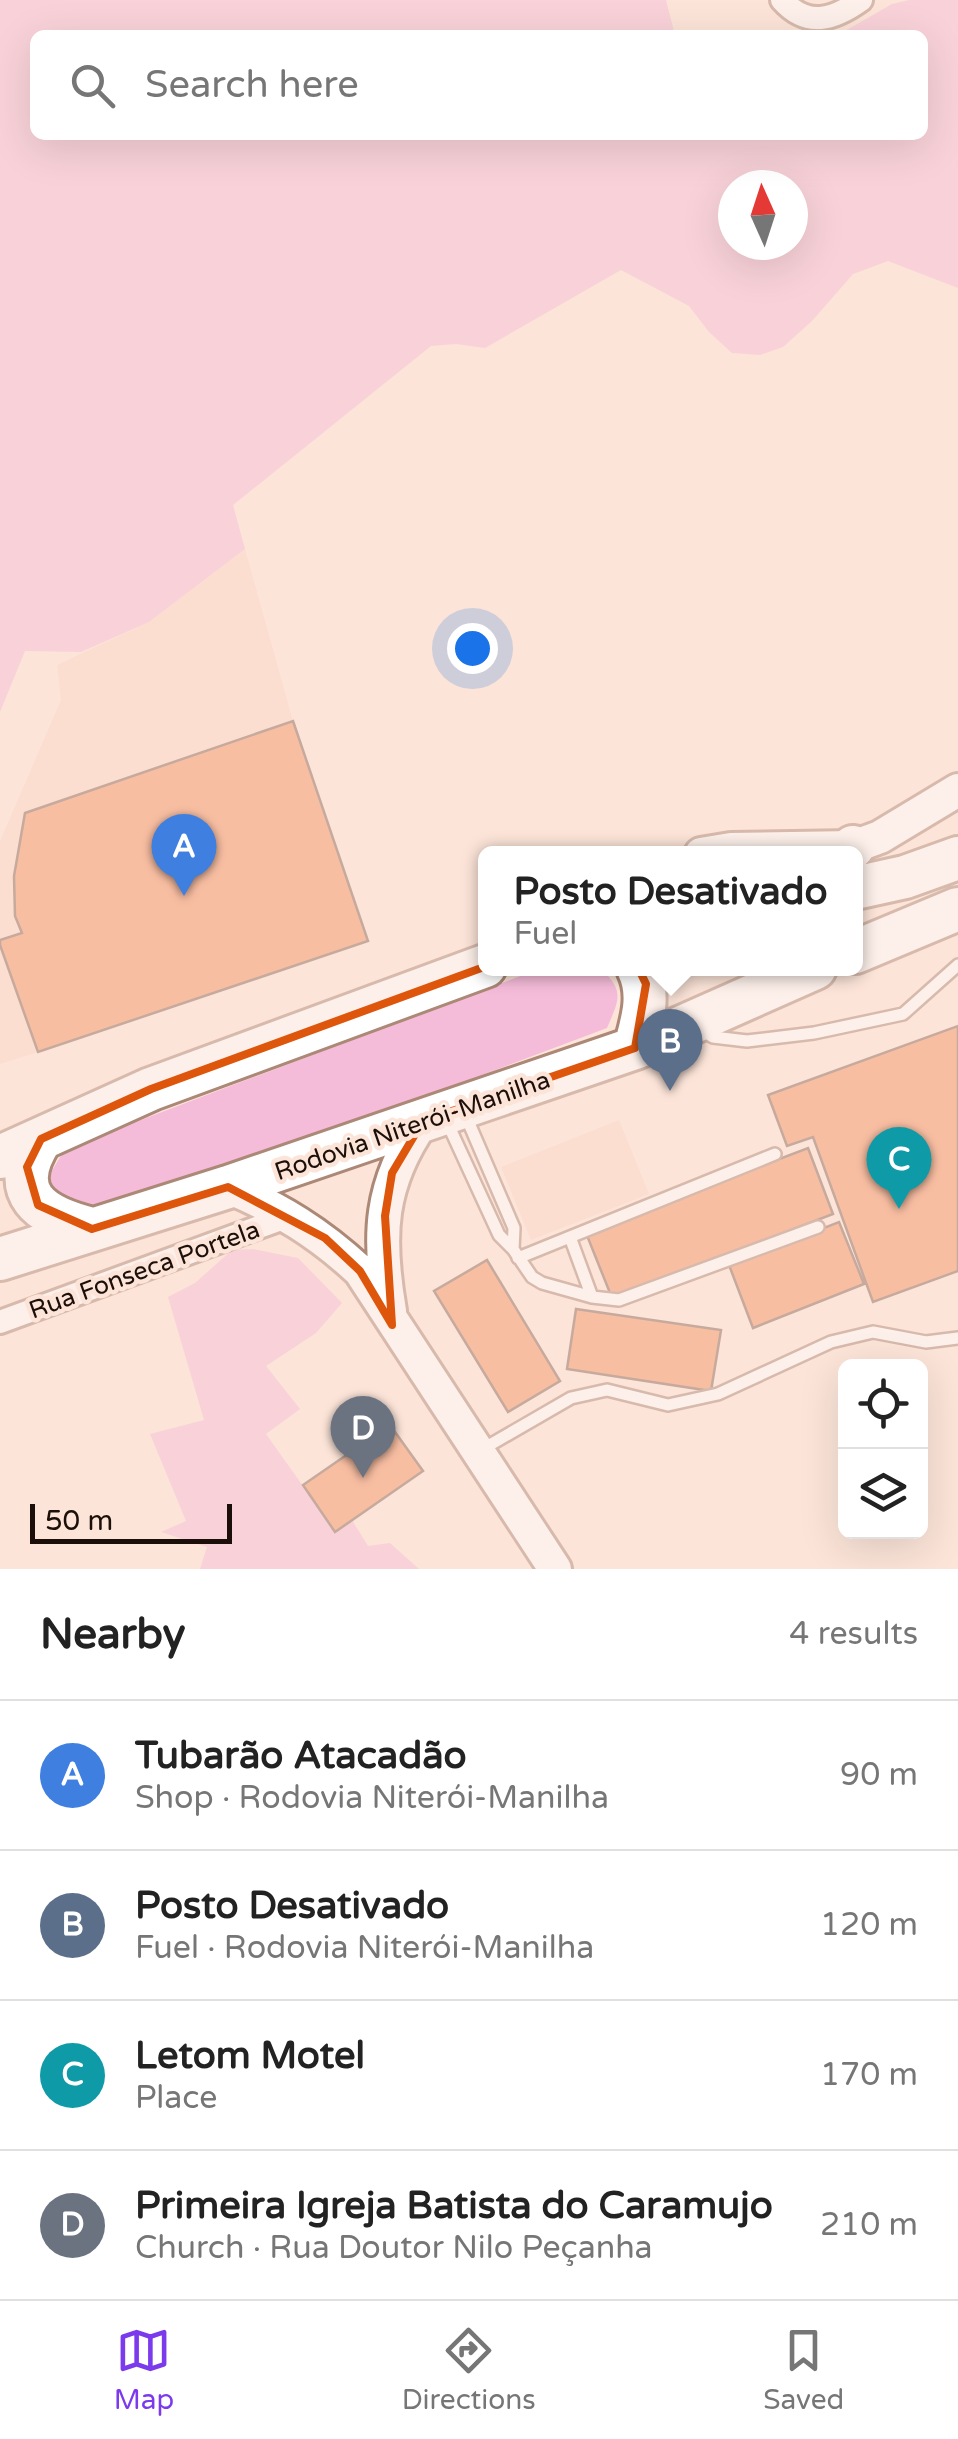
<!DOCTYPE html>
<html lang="en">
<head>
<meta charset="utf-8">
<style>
  body { margin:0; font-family:"Varela Round",sans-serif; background:#f2f2f2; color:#222 }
  .controls { position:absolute; right:30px; bottom:30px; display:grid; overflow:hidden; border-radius:15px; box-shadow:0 10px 40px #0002 }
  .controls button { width:90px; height:90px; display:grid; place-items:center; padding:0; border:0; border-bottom:2px solid #e0e0e0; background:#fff; color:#222; font:50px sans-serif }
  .compass { position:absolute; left:718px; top:170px; width:90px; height:90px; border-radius:50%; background:#fff; box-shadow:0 10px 40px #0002; rotate:357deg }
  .scale { position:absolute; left:30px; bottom:25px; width:202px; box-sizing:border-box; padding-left:10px; border:5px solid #1c0f09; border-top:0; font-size:28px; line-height:35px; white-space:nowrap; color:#1c0f09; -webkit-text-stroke:8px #fce4d8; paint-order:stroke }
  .you { position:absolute; left:472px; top:648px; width:35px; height:35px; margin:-25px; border:8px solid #fff; border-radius:50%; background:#1a73e8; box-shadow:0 0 0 15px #1a73e833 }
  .badge { display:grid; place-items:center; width:65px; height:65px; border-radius:50%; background:#7c3aed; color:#fff; font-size:32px; font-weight:700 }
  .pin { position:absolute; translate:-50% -82px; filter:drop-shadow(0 2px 5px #0008) }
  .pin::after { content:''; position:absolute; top:52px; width:35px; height:30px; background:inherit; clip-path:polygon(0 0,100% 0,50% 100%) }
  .popup { position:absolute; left:478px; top:846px; width:385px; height:130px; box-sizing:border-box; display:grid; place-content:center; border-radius:15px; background:#fff; filter:drop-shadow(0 2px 8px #0005); font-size:32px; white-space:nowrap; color:#767676 }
  .popup b { font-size:38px; color:#222 }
  .popup::after { content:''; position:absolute; left:50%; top:100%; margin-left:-20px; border:20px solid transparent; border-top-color:#fff }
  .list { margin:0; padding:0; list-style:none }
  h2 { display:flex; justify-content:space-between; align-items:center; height:130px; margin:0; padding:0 40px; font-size:42px }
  h2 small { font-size:32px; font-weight:400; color:#767676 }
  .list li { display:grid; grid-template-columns:65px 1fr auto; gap:30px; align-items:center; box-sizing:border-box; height:150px; padding:0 40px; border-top:2px solid #e0e0e0 }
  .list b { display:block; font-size:38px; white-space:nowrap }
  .list p { margin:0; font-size:32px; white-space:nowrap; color:#767676 }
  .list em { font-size:32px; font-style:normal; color:#767676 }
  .icon { flex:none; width:55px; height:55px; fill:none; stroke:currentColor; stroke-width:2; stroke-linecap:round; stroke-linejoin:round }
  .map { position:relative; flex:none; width:958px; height:1569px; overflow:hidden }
  .search { position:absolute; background:#fff; box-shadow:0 10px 40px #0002; left:30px; right:30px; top:30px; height:110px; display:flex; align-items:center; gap:25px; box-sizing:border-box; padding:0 35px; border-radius:15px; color:#767676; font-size:38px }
  .sheet { height:730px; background:#fff }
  nav { display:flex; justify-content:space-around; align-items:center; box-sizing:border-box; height:140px; border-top:2px solid #e0e0e0; background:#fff; font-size:28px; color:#767676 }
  nav a { display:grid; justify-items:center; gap:5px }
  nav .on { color:#7c3aed }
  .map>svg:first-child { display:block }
</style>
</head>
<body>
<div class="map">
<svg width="958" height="1569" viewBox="0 0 958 1569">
  <rect width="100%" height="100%" fill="#fce4d8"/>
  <path fill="#fcd7c5" d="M245 549 293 721 25 813 15 916 22 933 0 940V841L61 700 57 665 149 622Z
    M0 945 38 1052 0 1064Z
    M619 1120 649 1194 531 1240 501 1167Z"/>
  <path fill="#f5bcd9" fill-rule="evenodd" d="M0 0H666L675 35H35V135H725L738 139 755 135H923V35H838L892 4 909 0H958V288L888 261 853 274 812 321 783 347 760 355 732 353 709 332 689 306 621 270 485 348 456 344 431 346 233 505 245 549 149 622 81 652 25 651 0 712ZM733 185H793V245H733Z
    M539 969H601C625 991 619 1000 607 1028L325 1134 107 1205 85 1209 52 1194 48 1177 62 1154 112 1131Z
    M253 1249 298 1258 342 1303 316 1333 266 1366 300 1409 266 1434 335 1531 352 1520 368 1546 390 1543 419 1569H200L207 1547 161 1532 186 1521 150 1434 204 1420 168 1297 195 1283 232 1250Z"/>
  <path fill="#f39160" stroke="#866454" stroke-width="2.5" d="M293 721 368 941 38 1052 0 945V940L22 933 15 916 14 876 25 813Z
    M958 1026V1271L873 1302 813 1137 787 1146 768 1095Z
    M808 1148 833 1214 612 1298 586 1233Z
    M839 1222 864 1284 753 1328 729 1265Z
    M487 1260 560 1381 508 1412 434 1291Z
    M576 1309 721 1330 711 1391 567 1369Z
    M390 1425 423 1471 335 1532 303 1485Z"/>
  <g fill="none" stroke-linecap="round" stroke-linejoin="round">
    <g stroke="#ac8876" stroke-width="16">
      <path id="lane" d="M702 1030 713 1037 747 1041 814 1033 903 1014 958 965
        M465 1114 514 1228 513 1249
        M447 1122 499 1235 513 1249 532 1277 542 1283 592 1297 619 1300 818 1227
        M570 1237 592 1297
        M518 1258 775 1154
        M481 1450 571 1398 607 1390 668 1405 718 1394 831 1342 873 1332 926 1342 958 1338"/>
    </g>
    <g stroke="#ac8876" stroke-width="28">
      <path id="street" d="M782 0C807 28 833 20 861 0
        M0 1322 289 1216"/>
    </g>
    <g stroke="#ac8876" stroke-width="38">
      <path id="secondary" d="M701 854 731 849 853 847 880 837 958 790
        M228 1187C280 1209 319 1233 360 1271L555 1569
        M390 1311C377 1236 379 1184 423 1121"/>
    </g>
    <g stroke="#ac8876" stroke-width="48">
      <path id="highway" d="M845 854 853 847
        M855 888 905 877 958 858
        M855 952 958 909
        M635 1048C642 1021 651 995 638 968
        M41 1139C6 1194 40 1216 92 1229
        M0 1157 151 1089 485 966
        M0 1259 228 1187 635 1048 815 968"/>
    </g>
    <use href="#lane" stroke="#fff" stroke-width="11"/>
    <use href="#street" stroke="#fff" stroke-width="22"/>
    <use href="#secondary" stroke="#fff" stroke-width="32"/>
    <use href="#highway" stroke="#fff" stroke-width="42"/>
  </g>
  <path d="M0 0H958V1569H0ZM583 937 631 953 646 984 635 1048 423 1121 392 1173 385 1216 392 1325 360 1271 325 1238 228 1187 92 1229 38 1205 27 1167 41 1139 151 1089 522 953Z" fill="#fce4d8" fill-opacity=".55" fill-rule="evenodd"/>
  <path fill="none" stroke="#de550c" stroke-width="8" stroke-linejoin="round" d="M583 937 631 953 646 984 635 1048 423 1121 392 1173 385 1216 392 1325 360 1271 325 1238 228 1187 92 1229 38 1205 27 1167 41 1139 151 1089 522 953Z"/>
  <g text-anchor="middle" stroke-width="9" stroke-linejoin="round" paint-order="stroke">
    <g font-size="25" fill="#1c0f09" stroke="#fce4d8">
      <text transform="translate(412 1125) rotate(-19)" y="9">Rodovia Niterói-Manilha</text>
      <text transform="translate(144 1269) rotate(-20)" y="9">Rua Fonseca Portela</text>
    </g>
  </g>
</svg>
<div class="controls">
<button><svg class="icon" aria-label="locate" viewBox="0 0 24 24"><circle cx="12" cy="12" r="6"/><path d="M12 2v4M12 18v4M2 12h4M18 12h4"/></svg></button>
<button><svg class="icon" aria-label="layers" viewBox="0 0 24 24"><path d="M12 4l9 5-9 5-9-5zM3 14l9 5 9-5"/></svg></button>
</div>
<svg class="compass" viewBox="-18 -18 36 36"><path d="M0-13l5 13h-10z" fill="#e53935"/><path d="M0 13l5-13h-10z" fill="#767676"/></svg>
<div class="scale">50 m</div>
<div class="you"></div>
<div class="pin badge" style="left:184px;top:896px;background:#3f7fe0">A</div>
<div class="pin badge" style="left:670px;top:1091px;background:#5c6f8a">B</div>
<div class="popup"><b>Posto Desativado</b>Fuel</div>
<div class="pin badge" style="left:899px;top:1209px;background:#0f9aa8">C</div>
<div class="pin badge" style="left:363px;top:1478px;background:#6b7280">D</div>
<div class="search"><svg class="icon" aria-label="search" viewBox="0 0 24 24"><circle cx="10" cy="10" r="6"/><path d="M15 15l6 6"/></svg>Search here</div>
</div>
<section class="sheet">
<h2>Nearby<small>4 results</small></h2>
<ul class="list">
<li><span class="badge" style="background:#3f7fe0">A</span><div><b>Tubarão Atacadão</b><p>Shop · Rodovia Niterói-Manilha</p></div><em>90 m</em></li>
<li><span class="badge" style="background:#5c6f8a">B</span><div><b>Posto Desativado</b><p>Fuel · Rodovia Niterói-Manilha</p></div><em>120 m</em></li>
<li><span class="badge" style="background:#0f9aa8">C</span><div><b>Letom Motel</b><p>Place</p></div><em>170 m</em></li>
<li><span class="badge" style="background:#6b7280">D</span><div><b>Primeira Igreja Batista do Caramujo</b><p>Church · Rua Doutor Nilo Peçanha</p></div><em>210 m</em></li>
</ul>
</section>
<nav>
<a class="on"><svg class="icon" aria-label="map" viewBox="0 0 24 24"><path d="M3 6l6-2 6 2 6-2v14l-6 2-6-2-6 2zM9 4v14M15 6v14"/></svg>Map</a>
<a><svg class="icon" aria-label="directions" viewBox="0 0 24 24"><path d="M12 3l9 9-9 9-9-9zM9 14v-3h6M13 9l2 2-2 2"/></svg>Directions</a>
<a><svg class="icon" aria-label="saved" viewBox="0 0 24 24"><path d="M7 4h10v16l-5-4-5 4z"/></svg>Saved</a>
</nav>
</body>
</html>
